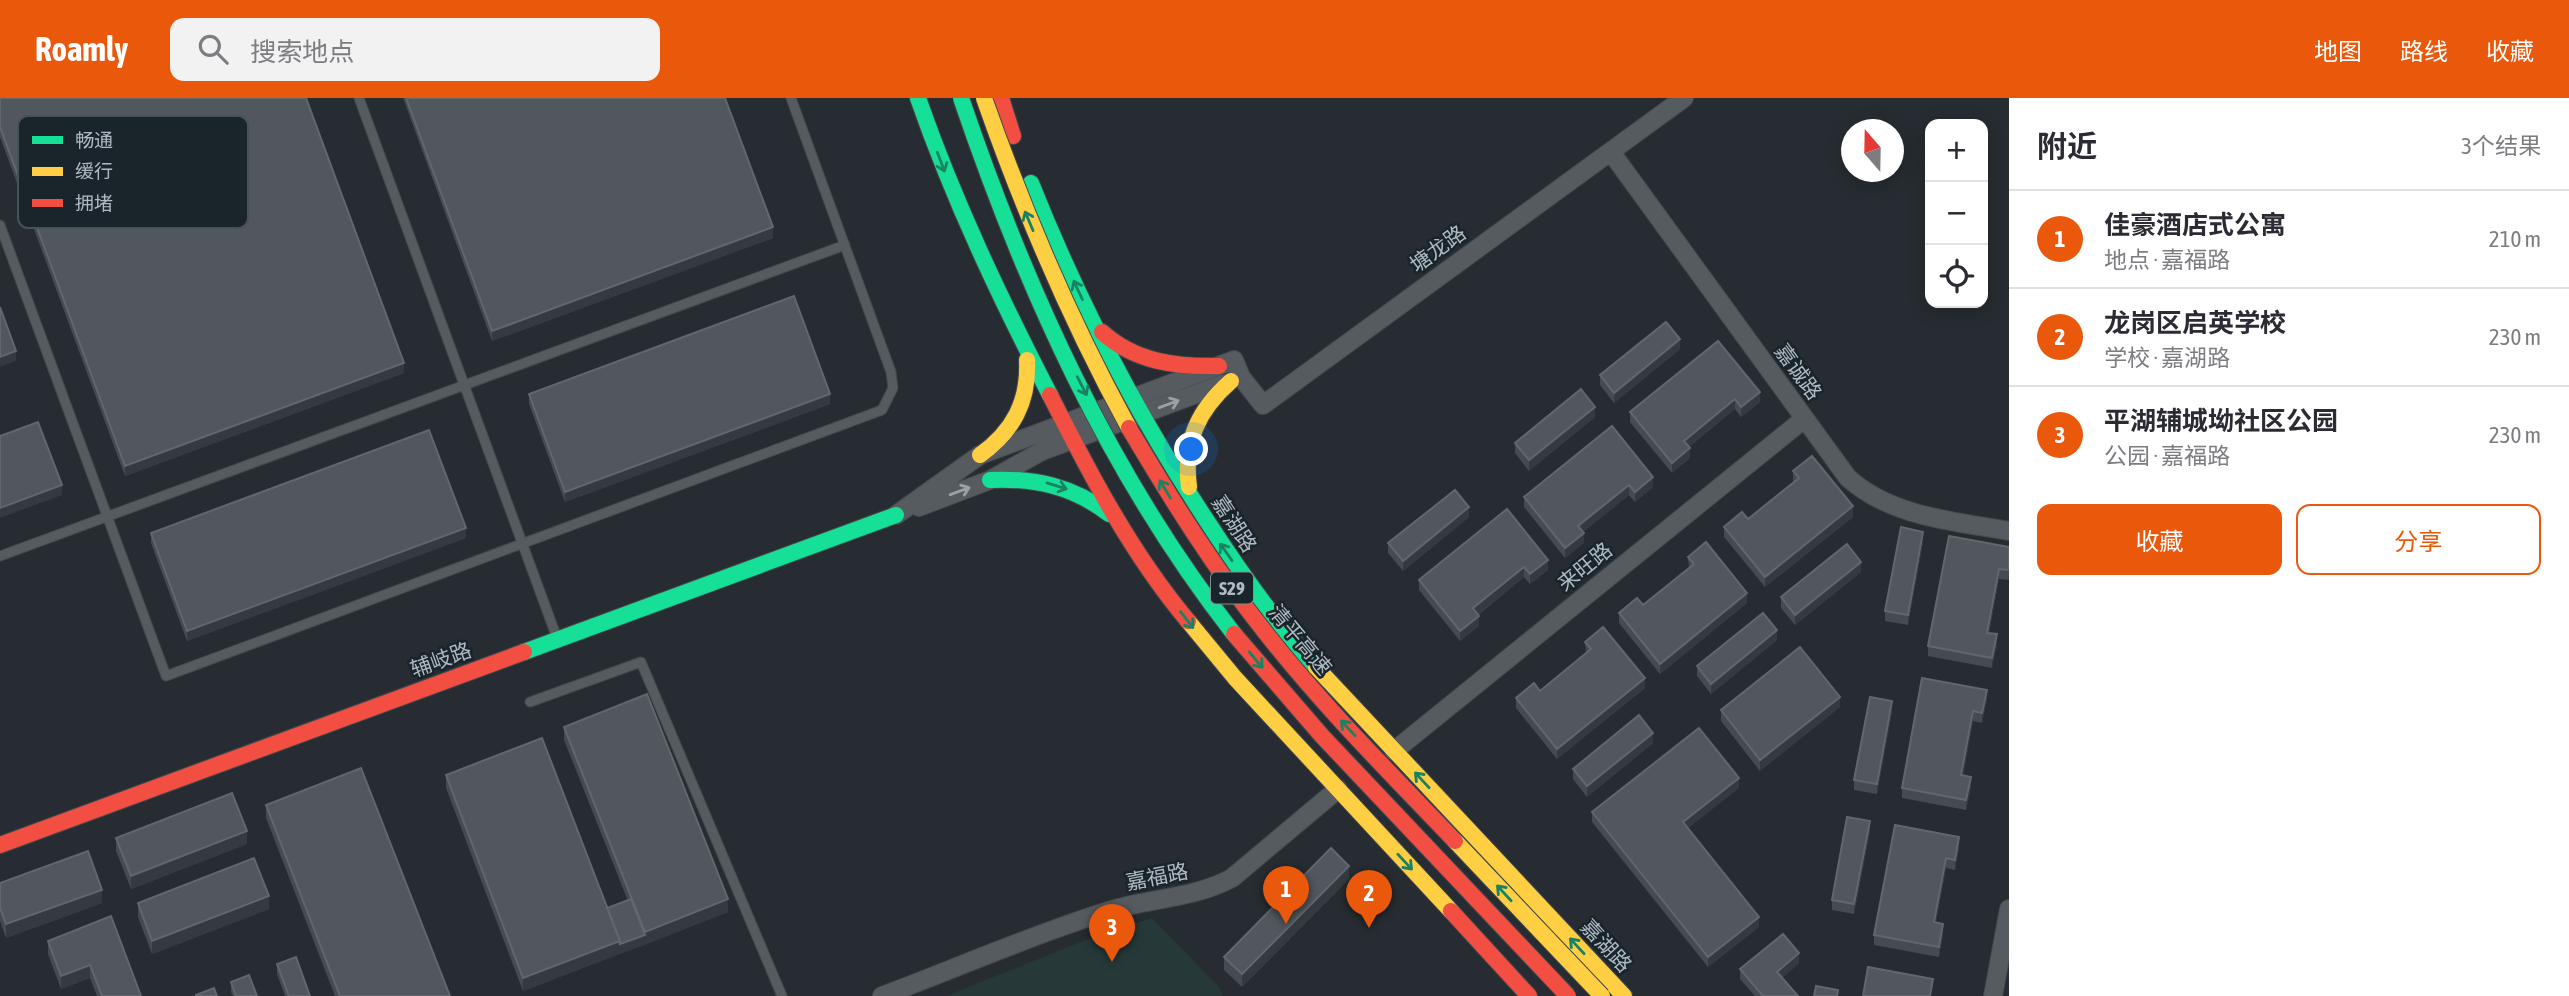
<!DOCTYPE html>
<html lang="zh">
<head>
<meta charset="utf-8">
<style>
  body { margin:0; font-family:"Asap Condensed","Noto Sans SC",sans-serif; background:#f2f2f3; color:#2b2b33 }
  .controls { position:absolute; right:21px; top:21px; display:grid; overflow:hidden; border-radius:14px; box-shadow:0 4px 18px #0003 }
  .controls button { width:63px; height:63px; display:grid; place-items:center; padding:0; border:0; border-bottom:2px solid #e1e1e2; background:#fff; color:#2b2b33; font:35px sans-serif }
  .compass { position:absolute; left:1841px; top:21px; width:63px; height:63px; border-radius:50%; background:#fff; box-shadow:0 4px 18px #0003; rotate:340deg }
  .you { position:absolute; left:1192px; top:352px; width:24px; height:24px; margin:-18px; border:5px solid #fff; border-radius:50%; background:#1a73e8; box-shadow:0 0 0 10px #1a73e833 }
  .badge { display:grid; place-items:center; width:46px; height:46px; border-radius:50%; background:#ea580c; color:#fff; font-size:23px; font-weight:700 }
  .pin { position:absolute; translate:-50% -58px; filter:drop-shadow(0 2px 4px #0008) }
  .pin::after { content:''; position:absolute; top:37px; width:24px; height:21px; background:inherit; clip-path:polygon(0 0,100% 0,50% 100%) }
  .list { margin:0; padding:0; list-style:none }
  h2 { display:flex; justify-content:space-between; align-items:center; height:91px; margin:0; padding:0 28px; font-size:30px }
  h2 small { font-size:23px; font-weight:400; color:#7c7c81 }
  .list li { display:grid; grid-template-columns:46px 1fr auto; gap:21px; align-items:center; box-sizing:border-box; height:98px; padding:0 28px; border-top:2px solid #e1e1e2 }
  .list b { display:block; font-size:26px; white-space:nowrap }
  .list p { margin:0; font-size:23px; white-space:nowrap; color:#7c7c81 }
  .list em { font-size:23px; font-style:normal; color:#7c7c81 }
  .actions { display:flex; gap:14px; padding:21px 28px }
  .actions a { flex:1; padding:16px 0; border:2px solid #ea580c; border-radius:14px; text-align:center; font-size:24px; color:#ea580c }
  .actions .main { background:#ea580c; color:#fff }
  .icon { flex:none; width:38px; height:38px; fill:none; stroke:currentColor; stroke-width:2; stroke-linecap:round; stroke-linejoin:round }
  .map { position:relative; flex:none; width:2009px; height:898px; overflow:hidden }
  header { display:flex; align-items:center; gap:42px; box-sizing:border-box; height:98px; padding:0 35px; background:#ea580c; color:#fff }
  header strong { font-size:33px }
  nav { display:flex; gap:38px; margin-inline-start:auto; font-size:24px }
  .search { width:490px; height:63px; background:#f2f2f3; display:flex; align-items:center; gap:18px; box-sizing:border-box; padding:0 24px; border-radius:14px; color:#7c7c81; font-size:26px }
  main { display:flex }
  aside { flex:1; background:#fff }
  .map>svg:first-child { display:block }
</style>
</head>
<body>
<header>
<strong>Roamly</strong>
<div class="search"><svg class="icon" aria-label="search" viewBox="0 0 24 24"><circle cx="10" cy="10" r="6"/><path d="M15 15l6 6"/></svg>搜索地点</div>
<nav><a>地图</a><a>路线</a><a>收藏</a></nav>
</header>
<main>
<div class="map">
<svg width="2009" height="898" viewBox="0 0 2009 898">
  <rect width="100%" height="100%" fill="#262c31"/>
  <path fill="#263938" d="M1152 820 1219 889 1223 898H946L1093 839Z"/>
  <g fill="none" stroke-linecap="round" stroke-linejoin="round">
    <g stroke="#44484c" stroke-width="11">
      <path id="lane" d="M359 0 557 540
        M0 127 166 578 882 312 893 290 891 274 791 0
        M0 458 845 147
        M530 604 641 564 782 898"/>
    </g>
    <g stroke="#44484c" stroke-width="20">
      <path id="street" d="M1611 54 1848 380C1892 419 1953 423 2009 433
        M919 409 990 382 1042 353 1223 286
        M896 417 980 357 1234 262 1241 279 1263 307 1684 0
        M1394 653 1804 321
        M882 898C957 870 1031 837 1108 813 1149 800 1193 801 1232 780L1338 691
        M1993 898 2009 811"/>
    </g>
    <g stroke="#44484c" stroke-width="18">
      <path id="fast" d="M918 0C954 103 1000 200 1050 297
        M1031 85C1078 203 1135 313 1205 420 1238 471 1274 523 1316 569
        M990 382C1035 380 1073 388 1109 416
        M524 554 896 417"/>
    </g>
    <g stroke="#44484c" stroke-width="18">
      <path id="slow" d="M980 357C1013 333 1029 304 1027 262
        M1189 389C1183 344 1198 312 1231 283
        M1188 523 1235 580 1451 813
        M1316 569 1624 898"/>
    </g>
    <g stroke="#44484c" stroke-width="18">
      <path id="jam" d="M1001 0 1013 38
        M1102 234C1135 264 1176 269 1219 268
        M1050 297C1090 376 1131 455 1188 523
        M0 747 524 554
        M1451 813 1529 898"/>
    </g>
    <use href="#lane" stroke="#565b60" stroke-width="9"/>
    <use href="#street" stroke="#565b60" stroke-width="18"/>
    <use href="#fast" stroke="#16e098" stroke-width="16"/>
    <use href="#slow" stroke="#ffcf43" stroke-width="16"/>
    <use href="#jam" stroke="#f24e42" stroke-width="16"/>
    <g stroke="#43484d" stroke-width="18" stroke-linecap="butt">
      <path id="fast-bridge" d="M961 0C1026 191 1109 376 1234 536"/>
    </g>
    <g stroke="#43484d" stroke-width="18" stroke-linecap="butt">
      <path id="slow-bridge" d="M984 0C1024 114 1071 224 1129 330
        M1455 743 1602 898"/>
    </g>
    <g stroke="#43484d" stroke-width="18" stroke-linecap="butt">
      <path id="jam-bridge" d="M1129 330C1171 401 1214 470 1265 534 1323 608 1390 675 1455 743
        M1234 536 1322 638 1568 898"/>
    </g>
    <use href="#fast-bridge" stroke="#16e098" stroke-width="16"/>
    <use href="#slow-bridge" stroke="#ffcf43" stroke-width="16"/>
    <use href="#jam-bridge" stroke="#f24e42" stroke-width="16"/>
  </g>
  <path fill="#464b51" d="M0 0 404 275 125 378 0 39Z
    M403 0H725L773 140 492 243Z
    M1718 243 1760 304 1741 319 1735 311 1689 349 1690 360 1672 375 1630 324V314Z
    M1680 251 1614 305 1600 287V277Z
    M529 296 830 306 565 404 529 306Z
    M1595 319 1529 373 1515 355V345Z
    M1793 373 1853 419 1765 489 1724 439V429L1748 421 1794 384 1793 383Z
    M1653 379V389L1635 404 1629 397 1583 434 1584 445 1565 460 1524 409V399Z
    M1507 411 1548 472 1530 486 1524 479 1478 517 1479 528 1460 543 1419 492V482Z
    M1469 419 1403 473 1388 455V445Z
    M151 435 466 440 187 543 151 445Z
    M1923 444 1908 527 1885 523V513Z
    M2009 449V482L1999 481 1989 535 1997 547 1992 570 1928 558V548Z
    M1688 459 1747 505 1660 576 1619 525V515L1643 507 1689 470Z
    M1861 474 1795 527 1781 510V499Z
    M1777 542 1711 596 1697 578V568Z
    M1585 544 1645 590 1557 661 1516 610V600L1540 593 1586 555Z
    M1922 580 1987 602 1982 625 1973 623 1963 678 1971 689 1966 712 1902 700V690Z
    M1840 609 1760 673 1721 623V612Z
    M1892 613 1877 696 1854 692V682Z
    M564 629 728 814 523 893 446 690V677L607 810 628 803 564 642Z
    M1653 645 1587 699 1573 681V671Z
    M1739 690 1688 730 1759 829 1708 869 1592 724V714Z
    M266 707 450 898H335L266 720Z
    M1895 727 1959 749 1955 772 1946 770 1936 824 1943 836 1939 859 1874 847V837Z
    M1870 733 1854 816 1832 812V802Z
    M116 740 247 746 131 791 116 753Z
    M1349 781 1242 889 1224 872V859Z
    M0 785 102 805 6 840 0 823Z
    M138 805 269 811 152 856 138 819Z
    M48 843 141 898H97L90 880 61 891 48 856Z
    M1799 865 1782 880 1798 898H1755L1740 881V871Z
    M277 866 310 898H285L277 876Z
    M231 884 257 898H233L231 894Z"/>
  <path fill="#343a3f" d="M773 129V140L492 243V233Z
    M1680 241V251L1614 305V295Z
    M16 253V263L0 269V259Z
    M404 265V275L125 378V368Z
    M1760 294V304L1741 319V309Z
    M830 296V306L565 404V394Z
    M1735 301V311L1684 353V343Z
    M1595 309V319L1529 373V362Z
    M1690 350V360L1672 375V365Z
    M1653 379V389L1635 404V394Z
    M62 387V397L0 420V410Z
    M1629 387V397L1578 438V428Z
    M1853 408V419L1765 489V479Z
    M1469 409V419L1403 473V463Z
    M466 430V440L187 543V533Z
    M1923 434V444L1908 527V517Z
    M1584 435V445L1565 460V450Z
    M1548 462V472L1530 486V476Z
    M1861 464V474L1795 527V517Z
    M1524 469V479L1473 520V510Z
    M1999 471V481L1987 545V535Z
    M1747 495V505L1660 576V566Z
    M1479 518V528L1460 543V533Z
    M1777 532V542L1711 596V586Z
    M1997 536V547L1992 570V560Z
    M1645 580V590L1557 661V651Z
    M1987 592V602L1982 625V615Z
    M1840 599V609L1760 673V662Z
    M1892 603V613L1877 696V686Z
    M1973 613V623L1961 687V677Z
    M1653 635V645L1587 699V688Z
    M1971 679V689L1966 712V702Z
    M1739 680V690L1683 734V724Z
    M1870 723V733L1854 816V806Z
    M247 733V746L131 791V778Z
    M1959 739V749L1955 772V762Z
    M1946 760V770L1934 834V824Z
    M1349 768V781L1242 889V876Z
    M102 792V805L6 840V826Z
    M269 798V811L152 856V843Z
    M728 801V814L645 847V834Z
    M1759 819V829L1708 869V859Z
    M1943 826V836L1939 859V849Z
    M645 837V847L620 856V846Z
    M620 843V856L523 893V880Z
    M1799 855V865L1777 884V874Z
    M90 867V880L61 891V878Z"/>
  <path fill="#51575d" stroke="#60676d" stroke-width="2" d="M0 0H306L404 265 125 368 0 29Z
    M406 0H725L773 129 492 233Z
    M794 198 830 296 565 394 529 296Z
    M0 209 16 253 0 259Z
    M1666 224 1680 241 1614 295 1600 277Z
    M1718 243 1760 294 1741 309 1735 301 1684 343 1690 350 1672 365 1630 314Z
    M1581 291 1595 309 1529 362 1515 345Z
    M38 324 62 387 0 410V338Z
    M1612 328 1653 379 1635 394 1629 387 1578 428 1584 435 1565 450 1524 399Z
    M429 332 466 430 187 533 151 435Z
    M1812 358 1853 408 1765 479 1724 429 1742 414 1748 421 1799 380 1793 373Z
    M1455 392 1469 409 1403 463 1388 445Z
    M1507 411 1548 462 1530 476 1524 469 1473 510 1479 518 1460 533 1419 482Z
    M1901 429 1923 434 1908 517 1885 513Z
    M1949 438 2009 449V472L1999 471 1987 535 1997 536 1992 560 1928 548Z
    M1706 444 1747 495 1660 566 1619 515 1637 500 1643 507 1694 466 1688 459Z
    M1847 446 1861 464 1795 517 1781 499Z
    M1763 515 1777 532 1711 586 1697 568Z
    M1603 529 1645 580 1557 651 1516 600 1534 585 1540 593 1591 551 1585 544Z
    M1800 549 1840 599 1760 662 1721 612Z
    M1922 580 1987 592 1982 615 1973 613 1961 677 1971 679 1966 702 1902 690Z
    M647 596 728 801 645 834 564 629Z
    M1870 599 1892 603 1877 686 1854 682Z
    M1639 617 1653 635 1587 688 1573 671Z
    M1699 630 1739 680 1683 724 1759 819 1708 859 1592 714Z
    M542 640 620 843 523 880 446 677Z
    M361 670 450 898H340L266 707Z
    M232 695 247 733 131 778 116 740Z
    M1847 719 1870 723 1854 806 1832 802Z
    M1895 727 1959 739 1955 762 1946 760 1934 824 1943 826 1939 849 1874 837Z
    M1331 750 1349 768 1242 876 1224 859Z
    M88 753 102 792 6 826 0 810V785Z
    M254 760 269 798 152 843 138 805Z
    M631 801 645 837 620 846V843L607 810Z
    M111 818 141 898H102L90 867 61 878 48 843Z
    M1783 836 1799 855 1777 874 1798 898H1763L1740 871Z
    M296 859 310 898H289L277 866Z
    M1868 869 1933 881 1930 898H1863Z
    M249 877 257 898H236L231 884Z
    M1816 888 1838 892 1837 898H1814Z
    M214 890 217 898H196V897Z"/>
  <defs><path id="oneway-shaft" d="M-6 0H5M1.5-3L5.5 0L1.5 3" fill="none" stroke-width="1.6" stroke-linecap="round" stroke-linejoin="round" transform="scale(1.75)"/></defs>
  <g stroke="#188262">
    <use href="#oneway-shaft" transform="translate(941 64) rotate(69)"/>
    <use href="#oneway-shaft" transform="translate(1029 123) rotate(-113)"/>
    <use href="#oneway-shaft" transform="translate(1078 192) rotate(-115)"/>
    <use href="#oneway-shaft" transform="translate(1082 288) rotate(63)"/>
    <use href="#oneway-shaft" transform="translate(1057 388) rotate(17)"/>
    <use href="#oneway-shaft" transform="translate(1165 391) rotate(-121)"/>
    <use href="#oneway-shaft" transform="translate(1226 454) rotate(-125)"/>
    <use href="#oneway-shaft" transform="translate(1187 522) rotate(52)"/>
    <use href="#oneway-shaft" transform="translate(1256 562) rotate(51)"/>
    <use href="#oneway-shaft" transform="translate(1348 630) rotate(-133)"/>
    <use href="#oneway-shaft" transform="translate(1422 682) rotate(-133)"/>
    <use href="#oneway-shaft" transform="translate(1405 764) rotate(47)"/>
    <use href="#oneway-shaft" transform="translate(1504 795) rotate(-133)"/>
    <use href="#oneway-shaft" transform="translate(1577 848) rotate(-133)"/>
  </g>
  <g stroke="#99a2aa">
    <use href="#oneway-shaft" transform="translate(1169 306) rotate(-20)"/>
    <use href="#oneway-shaft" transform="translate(960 393) rotate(-20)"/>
  </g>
  <g text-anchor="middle" stroke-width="5" stroke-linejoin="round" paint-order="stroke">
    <rect fill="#1a242b" stroke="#828d95" stroke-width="2" x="1211" y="474.5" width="42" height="31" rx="5"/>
    <g font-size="19" font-weight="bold" fill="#afbac3">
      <text x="1232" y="497">S29</text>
    </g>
    <g font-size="21" fill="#afbac3" stroke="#1a242b">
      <text transform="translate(1438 151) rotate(-36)" y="7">塘龙路</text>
      <text transform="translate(1798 274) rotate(54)" y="7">嘉诚路</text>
      <text transform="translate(1234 426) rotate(57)" y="7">嘉湖路</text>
      <text transform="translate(1585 469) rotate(-39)" y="7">来旺路</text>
      <text transform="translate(1300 542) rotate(50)" y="7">清平高速</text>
      <text transform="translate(441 562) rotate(-20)" y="7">辅岐路</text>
      <text transform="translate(1157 779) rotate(-11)" y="7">嘉福路</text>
      <text transform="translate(1606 848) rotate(47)" y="7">嘉湖路</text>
    </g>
  </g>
  <rect x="18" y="18" width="230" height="112" rx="10" fill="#1a242b" stroke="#475159" stroke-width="2"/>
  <rect x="32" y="38" width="31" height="8" fill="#16e098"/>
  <rect x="32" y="69" width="31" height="9" fill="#ffcf43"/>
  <rect x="32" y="101" width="31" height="8" fill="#f24e42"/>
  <g font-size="19" fill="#afbac3">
    <text x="75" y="49">畅通</text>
    <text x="75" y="80">缓行</text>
    <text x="75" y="112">拥堵</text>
  </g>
</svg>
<div class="controls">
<button>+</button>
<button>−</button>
<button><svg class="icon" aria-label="locate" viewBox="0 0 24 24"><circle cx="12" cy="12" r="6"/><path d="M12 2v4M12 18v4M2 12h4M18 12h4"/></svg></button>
</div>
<svg class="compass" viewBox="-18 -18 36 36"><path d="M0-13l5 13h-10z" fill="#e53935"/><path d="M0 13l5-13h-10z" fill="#7c7c81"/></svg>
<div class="you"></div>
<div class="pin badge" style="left:1286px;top:826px">1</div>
<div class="pin badge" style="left:1369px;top:830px">2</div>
<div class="pin badge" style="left:1112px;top:864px">3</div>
</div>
<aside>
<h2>附近<small>3个结果</small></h2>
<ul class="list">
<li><span class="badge">1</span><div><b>佳豪酒店式公寓</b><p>地点 · 嘉福路</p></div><em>210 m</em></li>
<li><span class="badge">2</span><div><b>龙岗区启英学校</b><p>学校 · 嘉湖路</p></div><em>230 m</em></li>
<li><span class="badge">3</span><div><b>平湖辅城坳社区公园</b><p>公园 · 嘉福路</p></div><em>230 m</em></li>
</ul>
<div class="actions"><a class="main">收藏</a><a>分享</a></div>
</aside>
</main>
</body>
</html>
